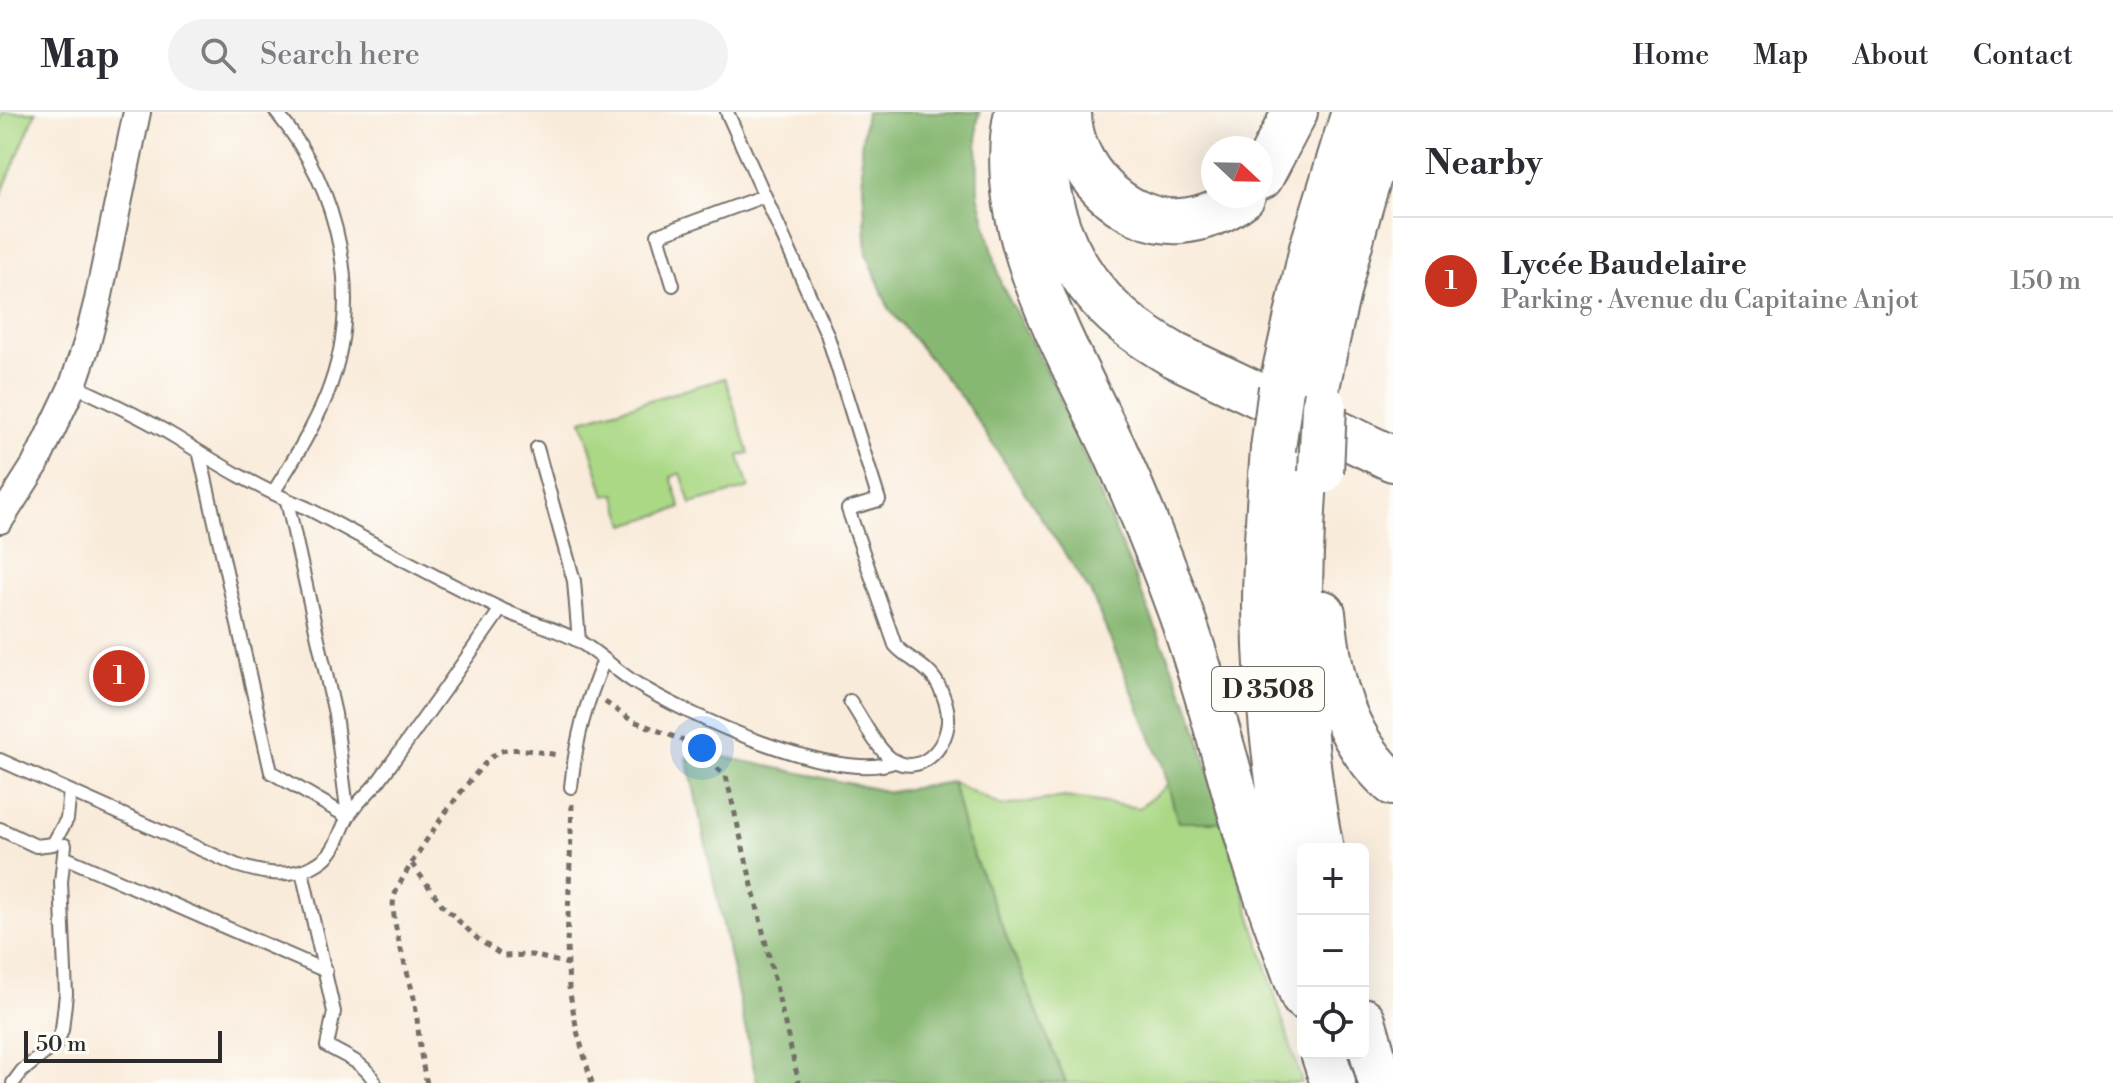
<!DOCTYPE html>
<html lang="en">
<head>
<meta charset="utf-8">
<style>
  body { margin:0; font-family:"Libre Bodoni",serif; background:#f2f2f3; color:#2b2b33 }
  .controls { position:absolute; right:24px; bottom:24px; display:grid; overflow:hidden; border-radius:12px; box-shadow:0 8px 32px #0002 }
  .controls button { width:72px; height:72px; display:grid; place-items:center; padding:0; border:0; border-bottom:2px solid #e1e1e2; background:#fff; color:#2b2b33; font:40px sans-serif }
  .compass { position:absolute; left:1201px; top:24px; width:72px; height:72px; border-radius:50%; background:#fff; box-shadow:0 8px 32px #0002; rotate:112deg }
  .scale { position:absolute; left:24px; bottom:20px; width:198px; box-sizing:border-box; padding-left:8px; border:4px solid #2b2b2b; border-top:0; font-size:22px; line-height:28px; white-space:nowrap; color:#2b2b2b; -webkit-text-stroke:6px #fdfcf7; paint-order:stroke }
  .you { position:absolute; left:702px; top:636px; width:28px; height:28px; margin:-20px; border:6px solid #fff; border-radius:50%; background:#1a73e8; box-shadow:0 0 0 12px #1a73e833 }
  .badge { display:grid; place-items:center; width:52px; height:52px; border-radius:50%; background:#c8321e; color:#fff; font-size:26px; font-weight:700 }
  .pin { position:absolute; translate:-50% -50%; border:4px solid #fff; box-shadow:0 2px 8px #0006 }
  .list { margin:0; padding:0; list-style:none }
  h2 { display:flex; justify-content:space-between; align-items:center; height:104px; margin:0; padding:0 32px; font-size:34px }
  h2 small { font-size:26px; font-weight:400; color:#7c7c81 }
  .list li { display:grid; grid-template-columns:52px 1fr auto; gap:24px; align-items:center; box-sizing:border-box; height:128px; padding:0 32px; border-top:2px solid #e1e1e2 }
  .list b { display:block; font-size:30px; white-space:nowrap }
  .list p { margin:0; font-size:26px; white-space:nowrap; color:#7c7c81 }
  .list em { font-size:26px; font-style:normal; color:#7c7c81 }
  .icon { flex:none; width:44px; height:44px; fill:none; stroke:currentColor; stroke-width:2; stroke-linecap:round; stroke-linejoin:round }
  .map { position:relative; flex:none; width:1393px; height:971px; overflow:hidden }
  header { display:flex; align-items:center; gap:48px; box-sizing:border-box; height:112px; padding:0 40px; background:#fff; border-bottom:2px solid #e1e1e2 }
  header strong { font-size:38px }
  nav { display:flex; gap:44px; margin-inline-start:auto; font-size:28px }
  .search { width:560px; height:72px; background:#f2f2f3; display:flex; align-items:center; gap:20px; box-sizing:border-box; padding:0 28px; border-radius:44px; color:#7c7c81; font-size:30px }
  main { display:flex }
  aside { flex:1; background:#fff }
  .map>svg:first-child { display:block }
</style>
</head>
<body>
<header>
<strong>Map</strong>
<div class="search"><svg class="icon" aria-label="search" viewBox="0 0 24 24"><circle cx="10" cy="10" r="6"/><path d="M15 15l6 6"/></svg>Search here</div>
<nav><a>Home</a><a>Map</a><a>About</a><a>Contact</a></nav>
</header>
<main>
<div class="map">
<svg width="1393" height="971" viewBox="0 0 1393 971">
  <rect width="100%" height="100%" fill="#fdfcf7"/>
  <filter id="ink" filterUnits="userSpaceOnUse"><feTurbulence type="fractalNoise" baseFrequency=".0125" numOctaves="2"/><feDisplacementMap in="SourceGraphic" scale="16" xChannelSelector="R" yChannelSelector="G"/><feConvolveMatrix kernelMatrix="1 2 1 2 8 2 1 2 1" color-interpolation-filters="sRGB"/></filter>
  <filter id="wash" filterUnits="userSpaceOnUse"><feTurbulence type="fractalNoise" baseFrequency=".006" numOctaves="4" result="noise"/><feDisplacementMap in="SourceGraphic" scale="32" xChannelSelector="R" yChannelSelector="G"/><feGaussianBlur stdDeviation="1.8" result="paint"/><feColorMatrix in="noise" values="0 0 0 0 0 0 0 0 0 0 0 0 0 0 0 0 0 1.4 0 .05"/><feComposite in="paint" operator="in"/></filter>
  <g filter="url(#wash)">
    <rect width="100%" height="100%" fill="#f9ebda"/>
    <path fill="#aad885" stroke="#6a8258" stroke-width="2" d="M3 0H36L0 85V8Z
      M725 266 749 341 739 344 749 376 691 392 681 361 671 365 681 396 625 413 615 382 605 384 582 308Z
      M952 670 1002 694 1065 685 1139 696 1168 673 1178 710H1222L1302 971H1066L965 723Z"/>
    <path fill="#87b872" stroke="#59724e" stroke-width="2" d="M866 0H980L977 12 978 82 1001 172 1056 277 1194 607 1222 710H1178L1162 651 1091 481 965 290 889 197 867 142 861 36Z
      M705 641 890 680 952 670 965 723 1066 971H757L687 645Z"/>
  </g>
  <g filter="url(#ink)">
    <g fill="none" stroke-linecap="round" stroke-linejoin="round">
      <g stroke="#736e68" stroke-width="16">
        <path id="lane" d="M727 0 827 222 879 388 848 397 895 533C907 547 926 553 936 569 943 580 949 597 948 610 946 637 920 664 893 648 877 638 861 605 850 589
          M673 173 658 123 764 84
          M73 273C108 289 144 306 177 326 218 352 261 378 307 396 371 430 435 466 501 497 525 509 559 517 580 530 599 541 615 558 634 570 684 602 840 674 896 649
          M537 336 574 469 579 529
          M200 343 271 660 348 705
          M273 381C292 350 312 319 326 285 365 189 341 78 276 0
          M287 389 335 602 348 705
          M0 648 236 753C261 761 288 767 313 754 338 741 336 727 348 705 356 690 373 678 383 663 423 608 462 553 501 497
          M571 675C576 626 585 594 604 548
          M0 717 36 734 53 732 67 707 70 679
          M64 745 326 859
          M302 759 334 900 327 934C345 944 367 952 375 971
          M13 971 22 959 57 931 62 918 66 882 61 770 65 733"/>
      </g>
      <g stroke="#736e68" stroke-width="30">
        <path id="street" d="M0 408 35 353 73 273 87 231 98 188 137 0"/>
      </g>
      <g stroke="#736e68" stroke-width="48">
        <path id="highway" d="M1017 0C992 115 1067 236 1114 337 1138 390 1160 444 1180 499 1208 577 1227 657 1251 736 1266 786 1286 836 1303 885
          M1051 0C1033 63 1057 138 1100 186 1120 210 1147 227 1174 243L1393 347
          M1069 0C1069 56 1123 113 1181 109 1204 107 1225 98 1243 84
          M1261 65 1295 0
          M1281 276 1312 136 1354 0
          M1314 290C1334 192 1356 94 1391 0
          M1273 337C1269 390 1265 442 1265 495 1266 603 1281 709 1303 814
          M1306 354C1296 483 1296 610 1321 737
          M1323 501C1329 565 1342 626 1393 671
          M1363 908 1381 971
          M1323 941 1333 971"/>
      </g>
      <path stroke="#736e68" stroke-width="5" stroke-dasharray="6 6" stroke-linecap="butt" d="M605 590 631 608 690 631 726 664 799 971
        M572 692 567 833 569 876 577 919 592 971
        M412 752 443 794 479 828 503 844 532 843 568 852
        M427 971C419 944 419 914 414 886 409 863 389 806 394 785 402 759 475 654 497 641 511 633 542 641 558 643"/>
      <use href="#lane" stroke="#fff" stroke-width="12"/>
      <use href="#street" stroke="#fff" stroke-width="26"/>
      <use href="#highway" stroke="#fff" stroke-width="44"/>
      <g stroke="#736e68" stroke-width="48" stroke-linecap="butt">
        <path id="highway-bridge" d="M1273 337 1281 276
          M1321 360 1324 294"/>
      </g>
      <use href="#highway-bridge" stroke="#fff" stroke-width="44"/>
    </g>
  </g>
  <g text-anchor="middle" stroke-width="6" stroke-linejoin="round" paint-order="stroke">
    <rect fill="#fdfcf7" stroke="#6a6a68" stroke-width="2" x="1212" y="555" width="112" height="44" rx="6"/>
    <g font-size="26" font-weight="bold" fill="#2b2b2b">
      <text x="1268" y="586">D 3508</text>
    </g>
  </g>
</svg>
<div class="controls">
<button>+</button>
<button>−</button>
<button><svg class="icon" aria-label="locate" viewBox="0 0 24 24"><circle cx="12" cy="12" r="6"/><path d="M12 2v4M12 18v4M2 12h4M18 12h4"/></svg></button>
</div>
<svg class="compass" viewBox="-18 -18 36 36"><path d="M0-13l5 13h-10z" fill="#e53935"/><path d="M0 13l5-13h-10z" fill="#7c7c81"/></svg>
<div class="scale">50 m</div>
<div class="you"></div>
<div class="pin badge" style="left:119px;top:564px">1</div>
</div>
<aside>
<h2>Nearby<small></small></h2>
<ul class="list">
<li><span class="badge">1</span><div><b>Lycée Baudelaire</b><p>Parking · Avenue du Capitaine Anjot</p></div><em>150 m</em></li>
</ul>
</aside>
</main>
</body>
</html>
